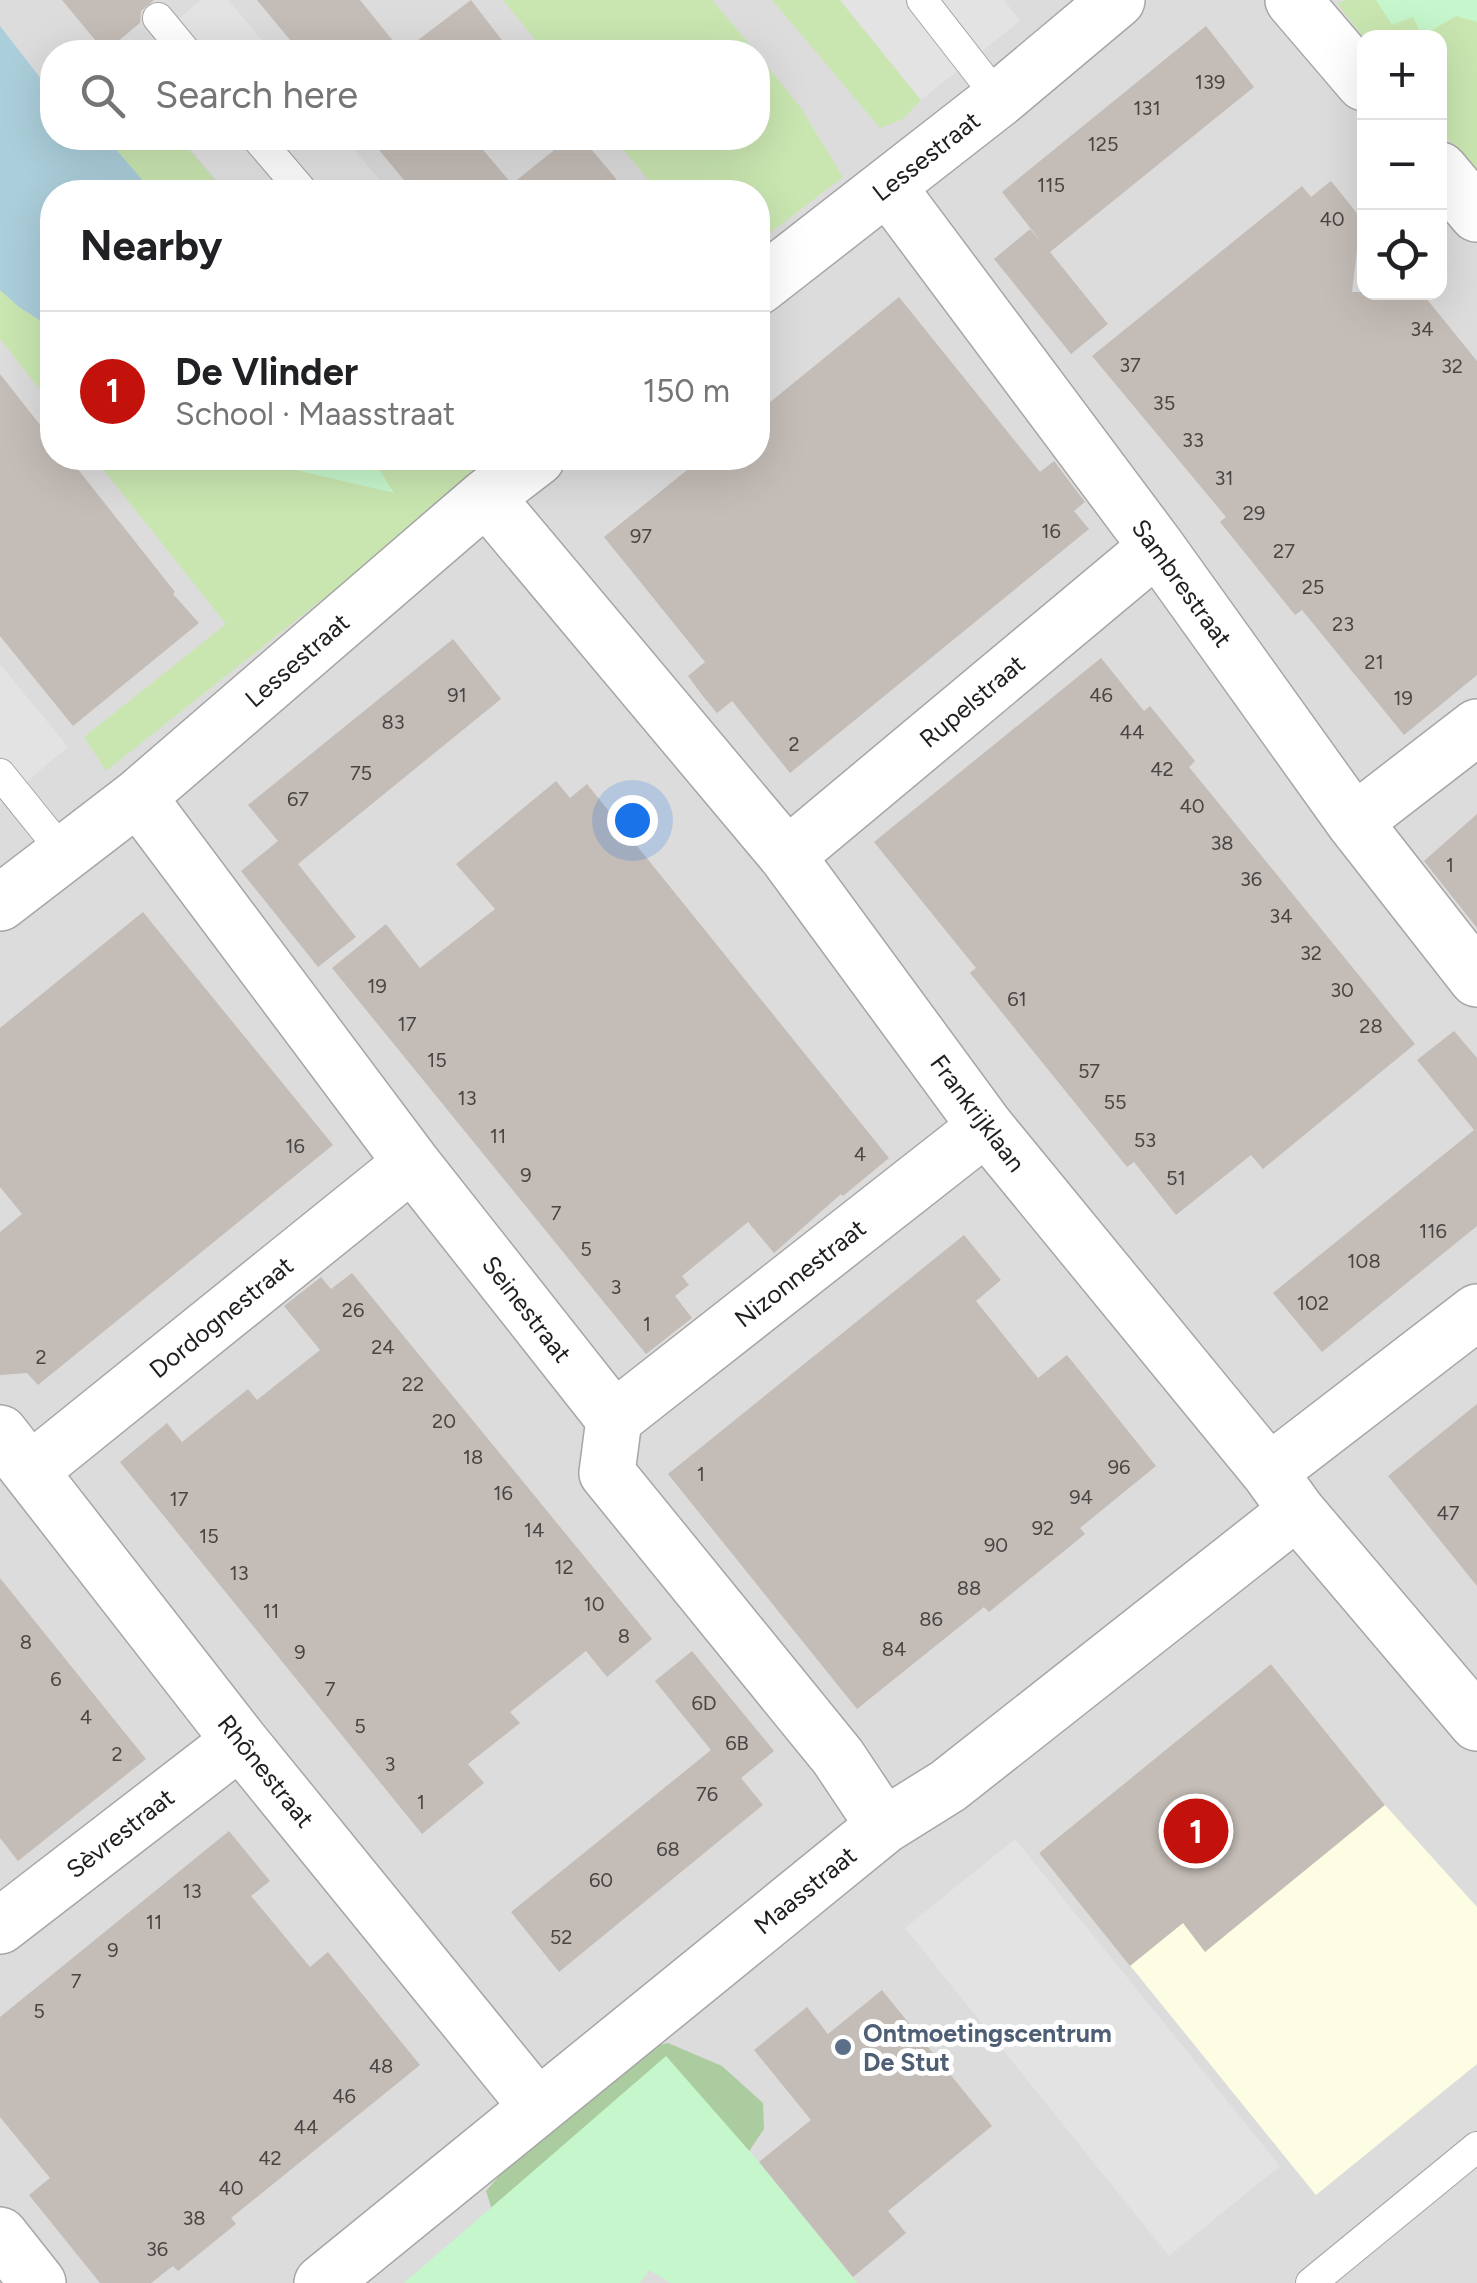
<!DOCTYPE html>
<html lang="en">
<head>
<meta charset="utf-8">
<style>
  body { margin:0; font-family:Figtree,sans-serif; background:#f2f2f2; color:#202124 }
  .controls { position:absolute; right:30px; top:30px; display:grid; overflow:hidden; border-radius:20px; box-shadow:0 10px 40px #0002 }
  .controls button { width:90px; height:90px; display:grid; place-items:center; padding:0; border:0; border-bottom:2px solid #e0e0e0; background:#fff; color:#202124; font:50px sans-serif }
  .you { position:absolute; left:632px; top:820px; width:35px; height:35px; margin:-25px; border:8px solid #fff; border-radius:50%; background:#1a73e8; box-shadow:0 0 0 15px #1a73e833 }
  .badge { display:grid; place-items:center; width:65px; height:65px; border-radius:50%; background:#c3120c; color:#fff; font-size:32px; font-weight:700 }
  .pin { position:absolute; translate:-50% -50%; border:5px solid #fff; box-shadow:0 2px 10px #0006 }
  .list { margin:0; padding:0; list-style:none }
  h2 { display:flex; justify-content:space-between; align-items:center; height:130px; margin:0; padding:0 40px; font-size:42px }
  h2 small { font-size:32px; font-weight:400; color:#757577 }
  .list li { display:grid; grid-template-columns:65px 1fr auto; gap:30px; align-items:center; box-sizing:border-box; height:160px; padding:0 40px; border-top:2px solid #e0e0e0 }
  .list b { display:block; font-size:38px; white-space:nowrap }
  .list p { margin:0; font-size:32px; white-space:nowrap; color:#757577 }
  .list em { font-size:32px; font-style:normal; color:#757577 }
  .icon { flex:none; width:55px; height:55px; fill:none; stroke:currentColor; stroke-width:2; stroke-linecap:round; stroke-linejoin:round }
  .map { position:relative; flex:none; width:1477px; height:2283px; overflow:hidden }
  .search { position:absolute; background:#fff; box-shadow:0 10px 40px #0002; left:40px; top:40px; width:730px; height:110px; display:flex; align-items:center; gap:25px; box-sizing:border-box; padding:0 35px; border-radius:40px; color:#757577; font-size:38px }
  .panel { position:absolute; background:#fff; box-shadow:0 10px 40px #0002; left:40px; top:180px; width:730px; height:290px; border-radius:40px }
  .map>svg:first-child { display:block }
</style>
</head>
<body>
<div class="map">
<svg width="1477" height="2283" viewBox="0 0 1477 2283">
  <rect width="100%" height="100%" fill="#efede6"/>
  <path fill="#dddcdc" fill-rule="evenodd" d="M0 0H1477V2283H0ZM1364 38H1440V292H1364ZM52 52H758V138H52ZM52 192H758V458H52Z"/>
  <path fill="#fcfde2" d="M1271 1664 1385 1805 1477 1907V2064L1316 2195 1039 1853Z"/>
  <path fill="#c9e6b0" d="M503 0H712L756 52H545Z
    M772 0H840L921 100 903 119 880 128Z
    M1346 0H1477V175L1440 129V38H1364L1337 3Z
    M758 55 801 108 843 177 758 242V192H658L614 138H758Z
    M106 138H179L225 192H153Z
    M0 290 19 307 52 328V405L0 339Z
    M94 458H490L494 463 106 771 84 737 226 624Z"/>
  <path fill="#aacc9e" d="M668 2043 722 2066 763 2103 764 2129 735 2172 502 2241 486 2191 529 2142 642 2049Z"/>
  <path fill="#c6f6cc" d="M1376 0H1477V22L1456 16 1422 36 1413 17 1392 25Z
    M244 458H372L394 493Z
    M666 2056 759 2162 857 2283H671L649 2270 640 2283H404Z"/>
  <path fill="#e3e3e3" d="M201 0H228L272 52H139Z
    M840 0H1004L1020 21 921 100Z
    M181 138H344L390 192H227Z
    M0 664 68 747 0 804Z
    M1015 1839 1280 2166 1169 2256 905 1928Z"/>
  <path fill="#aaceda" d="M0 26 52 93V138H106L153 192H52V328L19 307 0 290Z"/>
  <path fill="#c4bcb6" d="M62 0H154L141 11 140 23 105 52Z
    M257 0H360L402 52 471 0 511 52H300Z
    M1206 26 1254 87 1050 252 1108 324 1071 354 994 259 1030 229 1042 243 1002 192Z
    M369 138H473L512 184 569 138H582L627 192H414Z
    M1331 181 1361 218 1352 292H1421L1477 361V675L1404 735 1302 610 1295 615 1220 522 1226 517 1092 356 1302 186 1311 197Z
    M899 297 1040 472 1054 461 1085 502 1074 511 1089 529 790 773 732 701 717 713 702 695 688 676 705 662 604 537 702 458H758V412Z
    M0 374 52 440V458H69L175 592 173 594 199 623 73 726 0 636Z
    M453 639 501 699 298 864 356 937 318 967 241 871 278 841 248 805Z
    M1101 658 1144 711 1150 706 1195 761 1189 767 1415 1044 1263 1169 1251 1155 1176 1215 1134 1162 1127 1167 1054 1077 970 973 976 968 874 842Z
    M556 781 570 798 587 784 889 1158 843 1196 841 1194 774 1253 748 1222 682 1276 689 1285 675 1296 692 1318 646 1354 332 968 386 924 420 968 495 909 456 864Z
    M1477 814V928L1424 861Z
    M143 912 333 1145 38 1385 27 1373 0 1375V1232L22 1214 0 1187V1028Z
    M1454 1031 1477 1058V1226L1322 1352 1273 1293 1474 1130 1417 1060Z
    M964 1235 1001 1280 976 1301 1038 1378 1067 1355 1156 1466 1080 1528 1085 1534 1047 1565 989 1612 984 1607 857 1709 668 1474Z
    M352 1273 652 1639 607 1677 586 1651 510 1712 520 1723 468 1764 484 1783 422 1834 120 1462 167 1423 182 1442 248 1389 257 1400 320 1350 284 1306 321 1277 331 1289Z
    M1477 1404V1586L1388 1476Z
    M0 1578 146 1759 18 1861 0 1838Z
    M692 1651 774 1751 741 1778 763 1805 559 1972 511 1912 711 1750 655 1681Z
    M1271 1664 1385 1805 1205 1952 1183 1923 1130 1966 1039 1853Z
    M229 1831 270 1881 251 1896 310 1967 328 1952 420 2065 231 2218 236 2224 178 2271 173 2266 151 2283H100L29 2195 50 2178 0 2117V2017Z
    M882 1990 992 2126 888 2211 906 2233 853 2277 759 2162 811 2120 754 2050 807 2007 828 2034Z"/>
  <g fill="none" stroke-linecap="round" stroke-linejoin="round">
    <g stroke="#a6a6a6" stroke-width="32">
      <path id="service" d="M922 0 999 99
        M158 18 186 52
        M257 138 303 192
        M0 774 63 852
        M1311 2283 1477 2147"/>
    </g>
    <g stroke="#a6a6a6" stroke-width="58">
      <path id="minor" d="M1293 0 1364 83
        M1440 170 1477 214
        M888 187 1157 547 1354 822 1477 979
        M758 287 999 99 1117 0
        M486 497 787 856 986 1127 1269 1472 1297 1511 1477 1723
        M138 797 412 1163 614 1419 607 1473 838 1757 884 1826
        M1354 822 1477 727
        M787 856 1157 547
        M0 903 138 797 486 497 537 458
        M614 1419 986 1127
        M0 1433 240 1741 537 2106
        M30 1471 412 1163
        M1269 1472 1477 1312
        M0 1926 240 1741
        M0 2235 38 2283
        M322 2283 884 1826 948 1786 1297 1511"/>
    </g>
    <use href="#service" stroke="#fff" stroke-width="30"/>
    <use href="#minor" stroke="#fff" stroke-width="55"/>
  </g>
  <circle fill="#5c6f8a" stroke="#fff" stroke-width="4" cx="843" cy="2047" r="10"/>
  <g text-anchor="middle" stroke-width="10" stroke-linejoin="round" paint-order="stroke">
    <g font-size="20" fill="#484645">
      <text x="1210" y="89">139</text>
      <text x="1147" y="115">131</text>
      <text x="1103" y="151">125</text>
      <text x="1051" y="192">115</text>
      <text x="1332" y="226">40</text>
      <text x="1422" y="336">34</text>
      <text x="1130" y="372">37</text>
      <text x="1452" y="373">32</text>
      <text x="1164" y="410">35</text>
      <text x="1193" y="447">33</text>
      <text x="1224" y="485">31</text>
      <text x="1254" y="520">29</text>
      <text x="1051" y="538">16</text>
      <text x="641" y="543">97</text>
      <text x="1284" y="558">27</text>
      <text x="1313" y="594">25</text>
      <text x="1343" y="631">23</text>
      <text x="1374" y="669">21</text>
      <text x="457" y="702">91</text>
      <text x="1101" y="702">46</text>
      <text x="1403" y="705">19</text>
      <text x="393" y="729">83</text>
      <text x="1132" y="739">44</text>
      <text x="794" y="751">2</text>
      <text x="1162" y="776">42</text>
      <text x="361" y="780">75</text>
      <text x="298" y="806">67</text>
      <text x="1192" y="813">40</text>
      <text x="1222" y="850">38</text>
      <text x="1450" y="872">1</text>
      <text x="1251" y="886">36</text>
      <text x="1281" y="923">34</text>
      <text x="1311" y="960">32</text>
      <text x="377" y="993">19</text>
      <text x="1342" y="997">30</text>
      <text x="1017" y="1006">61</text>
      <text x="407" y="1031">17</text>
      <text x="1371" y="1033">28</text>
      <text x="437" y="1067">15</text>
      <text x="1089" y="1078">57</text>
      <text x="467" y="1105">13</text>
      <text x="1115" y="1109">55</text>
      <text x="498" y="1143">11</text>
      <text x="1145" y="1147">53</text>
      <text x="295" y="1153">16</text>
      <text x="860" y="1161">4</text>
      <text x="526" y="1182">9</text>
      <text x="1176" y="1185">51</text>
      <text x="556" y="1220">7</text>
      <text x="1433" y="1238">116</text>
      <text x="586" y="1256">5</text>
      <text x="1364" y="1268">108</text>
      <text x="616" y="1294">3</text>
      <text x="1313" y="1310">102</text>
      <text x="353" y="1317">26</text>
      <text x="647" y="1331">1</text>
      <text x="383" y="1354">24</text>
      <text x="41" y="1364">2</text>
      <text x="413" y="1391">22</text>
      <text x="444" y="1428">20</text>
      <text x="473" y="1464">18</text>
      <text x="1119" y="1474">96</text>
      <text x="701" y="1481">1</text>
      <text x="503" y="1500">16</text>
      <text x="1081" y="1504">94</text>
      <text x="179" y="1506">17</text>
      <text x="1448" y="1520">47</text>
      <text x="1043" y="1535">92</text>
      <text x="534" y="1537">14</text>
      <text x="209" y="1543">15</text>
      <text x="996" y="1552">90</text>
      <text x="564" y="1574">12</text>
      <text x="239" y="1580">13</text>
      <text x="969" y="1595">88</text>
      <text x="594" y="1611">10</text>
      <text x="271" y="1618">11</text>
      <text x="931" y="1626">86</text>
      <text x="624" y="1643">8</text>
      <text x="26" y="1649">8</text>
      <text x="894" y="1656">84</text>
      <text x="300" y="1659">9</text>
      <text x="56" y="1686">6</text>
      <text x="330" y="1696">7</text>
      <text x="704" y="1710">6D</text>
      <text x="86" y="1724">4</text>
      <text x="360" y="1733">5</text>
      <text x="737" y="1750">6B</text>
      <text x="117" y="1761">2</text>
      <text x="390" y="1771">3</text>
      <text x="707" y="1801">76</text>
      <text x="421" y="1809">1</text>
      <text x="668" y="1856">68</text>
      <text x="601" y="1887">60</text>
      <text x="192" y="1898">13</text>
      <text x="154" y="1929">11</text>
      <text x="561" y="1944">52</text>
      <text x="113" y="1957">9</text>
      <text x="76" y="1988">7</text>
      <text x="39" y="2018">5</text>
      <text x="381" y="2073">48</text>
      <text x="344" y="2103">46</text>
      <text x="306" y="2134">44</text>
      <text x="270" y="2165">42</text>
      <text x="231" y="2195">40</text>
      <text x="194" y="2225">38</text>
      <text x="157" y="2256">36</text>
    </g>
    <g font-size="25" fill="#1f1f1f" stroke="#fff">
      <text transform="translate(926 156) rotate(-38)" y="9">Lessestraat</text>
      <text transform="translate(1182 583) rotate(54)" y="9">Sambrestraat</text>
      <text transform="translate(297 660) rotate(-41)" y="9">Lessestraat</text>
      <text transform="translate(972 701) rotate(-40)" y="9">Rupelstraat</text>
      <text transform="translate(978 1113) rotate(53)" y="9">Frankrijklaan</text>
      <text transform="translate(800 1273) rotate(-38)" y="9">Nizonnestraat</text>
      <text transform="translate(527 1309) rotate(52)" y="9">Seinestraat</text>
      <text transform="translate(221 1317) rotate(-39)" y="9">Dordognestraat</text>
      <text transform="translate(266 1771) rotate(51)" y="9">Rhônestraat</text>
      <text transform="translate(120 1833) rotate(-38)" y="9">Sèvrestraat</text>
      <text transform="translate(805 1890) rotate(-39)" y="9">Maasstraat</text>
    </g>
    <g font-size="25" font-weight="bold" fill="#4e5e75" stroke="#fff" text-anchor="start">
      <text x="863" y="2042">Ontmoetingscentrum<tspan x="863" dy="29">De Stut</tspan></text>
    </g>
  </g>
</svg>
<div class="controls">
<button>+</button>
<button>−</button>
<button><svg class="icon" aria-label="locate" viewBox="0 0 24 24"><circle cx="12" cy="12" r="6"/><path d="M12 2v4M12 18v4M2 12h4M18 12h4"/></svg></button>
</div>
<div class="you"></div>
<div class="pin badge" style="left:1196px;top:1831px">1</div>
<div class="search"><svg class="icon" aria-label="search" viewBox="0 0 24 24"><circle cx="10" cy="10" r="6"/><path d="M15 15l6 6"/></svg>Search here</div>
<section class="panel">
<h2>Nearby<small></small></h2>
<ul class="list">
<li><span class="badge">1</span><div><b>De Vlinder</b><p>School · Maasstraat</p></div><em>150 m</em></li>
</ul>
</section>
</div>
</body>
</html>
